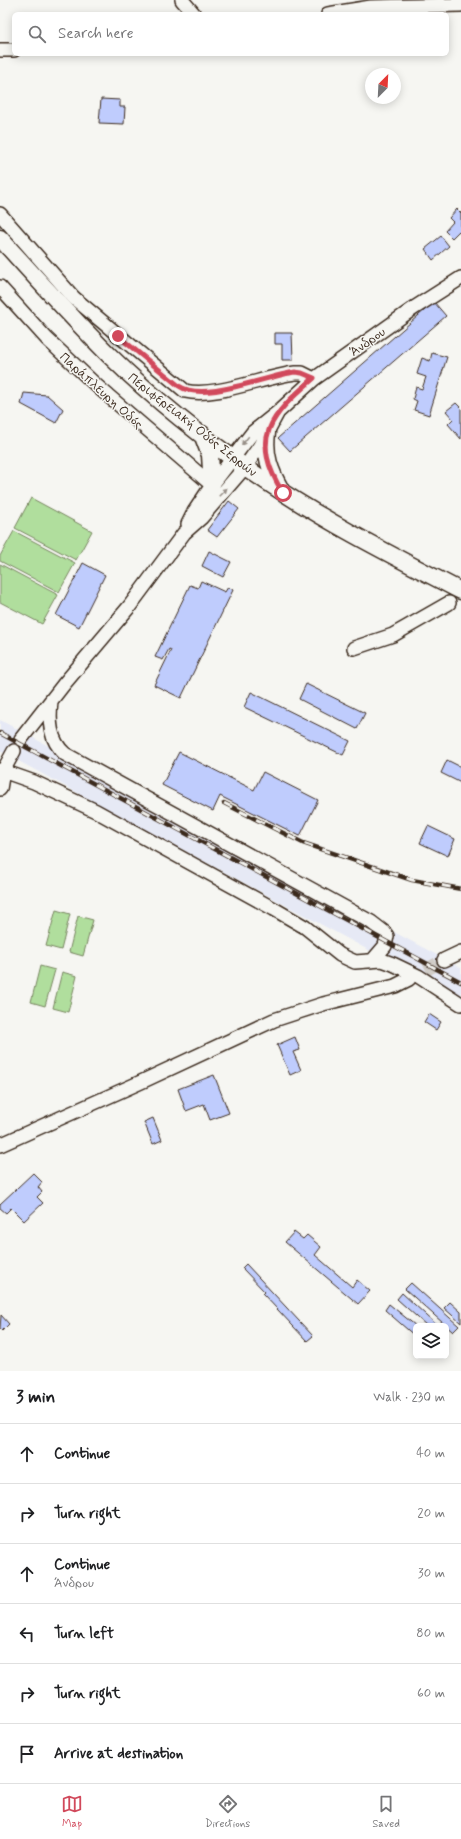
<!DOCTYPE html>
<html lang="en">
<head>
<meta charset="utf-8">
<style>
  body { margin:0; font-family:Mynerve,sans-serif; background:#f2f2f2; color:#202124 }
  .controls { position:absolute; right:12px; bottom:12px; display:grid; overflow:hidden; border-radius:6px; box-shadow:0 2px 10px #0003 }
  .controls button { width:36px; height:36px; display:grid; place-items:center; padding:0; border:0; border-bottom:1px solid #e0e0e0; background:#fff; color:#202124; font:20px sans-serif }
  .compass { position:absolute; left:365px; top:68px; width:36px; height:36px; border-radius:50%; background:#fff; box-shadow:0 2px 10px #0003; rotate:24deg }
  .stop { position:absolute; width:12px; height:12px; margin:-9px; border:3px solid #d1495b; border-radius:50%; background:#fff }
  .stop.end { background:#d1495b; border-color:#fff; box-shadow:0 1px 4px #0008 }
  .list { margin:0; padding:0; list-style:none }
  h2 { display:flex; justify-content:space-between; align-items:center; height:52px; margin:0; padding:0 16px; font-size:17px }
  h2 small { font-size:13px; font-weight:400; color:#757577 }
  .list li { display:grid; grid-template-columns:26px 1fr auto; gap:12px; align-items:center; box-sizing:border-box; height:60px; padding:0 16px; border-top:1px solid #e0e0e0 }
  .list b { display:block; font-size:15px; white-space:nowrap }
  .list p { margin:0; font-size:13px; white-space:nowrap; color:#757577 }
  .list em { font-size:13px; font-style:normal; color:#757577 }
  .icon { flex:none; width:22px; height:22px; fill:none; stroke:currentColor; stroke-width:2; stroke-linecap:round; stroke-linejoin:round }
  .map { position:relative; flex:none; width:461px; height:1371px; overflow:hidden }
  .search { position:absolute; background:#fff; box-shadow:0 2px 10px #0003; left:12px; right:12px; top:12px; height:44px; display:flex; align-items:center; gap:10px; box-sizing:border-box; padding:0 14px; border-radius:6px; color:#757577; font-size:15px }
  .sheet { height:412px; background:#fff }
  nav { display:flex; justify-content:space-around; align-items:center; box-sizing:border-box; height:56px; border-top:1px solid #e0e0e0; background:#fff; font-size:11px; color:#757577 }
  nav a { display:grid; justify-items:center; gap:2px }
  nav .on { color:#d1495b }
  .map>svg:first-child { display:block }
</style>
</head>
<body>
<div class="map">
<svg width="461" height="1371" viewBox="0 0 461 1371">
  <rect width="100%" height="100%" fill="#f6f6f2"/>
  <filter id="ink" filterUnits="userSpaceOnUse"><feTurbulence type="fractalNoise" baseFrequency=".025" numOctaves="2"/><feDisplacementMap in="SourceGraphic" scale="8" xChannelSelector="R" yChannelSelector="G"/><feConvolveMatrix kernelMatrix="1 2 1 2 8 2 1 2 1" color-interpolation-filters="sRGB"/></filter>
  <g filter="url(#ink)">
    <path fill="#e6e9f5" d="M0 720 461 968V1000L0 751Z"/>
    <path fill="#b0de9d" stroke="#76845e" d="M31 498 92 531 76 560 15 528Z
      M14 531 75 563 59 592 0 561V556Z
      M0 564 58 595 42 624 0 602Z
      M56 910 70 914 61 950 46 946Z
      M78 916 93 920 83 956 69 952Z
      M40 966 55 970 45 1006 31 1002Z
      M62 972 77 976 68 1012 53 1008Z"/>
    <path fill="#bfccfd" stroke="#3b2a1e" d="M101 99 120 100V107H125L124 124 99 123Z
      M457 209 461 213V233L459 231 452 238 445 231 453 222 449 218Z
      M441 236 449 246 433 260 425 249Z
      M434 302 446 316 290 451 278 438Z
      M275 333H292L293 360H282V344H275Z
      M432 353 447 357 429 415 414 410 417 401 413 399 416 387 422 389 426 377 417 374 422 358 430 361Z
      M24 393 47 395 63 409 56 423 21 404Z
      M456 403 461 408V439L448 424 453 419 446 411Z
      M229 501 239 509 217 537 207 530Z
      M209 551 231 562 223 577 202 566Z
      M83 563 105 575 79 627 56 615Z
      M201 581 225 592 228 587 233 590 181 698 154 685 171 650 169 649 163 660 155 657 190 585 198 588Z
      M306 684 365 713 357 729 299 699Z
      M251 692 350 741 343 755 244 707Z
      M179 752 254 790 263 772 318 800 300 836 220 796 213 811 162 785Z
      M447 760 461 767V783L441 773Z
      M428 826 455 839 448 856 420 843Z
      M429 1014 441 1022 436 1030 424 1022Z
      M295 1037 300 1050 293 1052 301 1070 290 1075 277 1045Z
      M214 1075 229 1113 210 1120 204 1104 186 1111 178 1089Z
      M153 1118 162 1140 153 1144 144 1122Z
      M33 1173 42 1182 38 1187 42 1192 37 1197 43 1203 24 1221 11 1208 6 1213 0 1208V1204Z
      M294 1232 303 1239 307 1235 321 1247 315 1255 352 1287 357 1280 370 1291 358 1304 285 1242Z
      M246 1264 313 1336 307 1341 263 1294 265 1292 242 1268Z
      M411 1283 459 1326 453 1332 405 1289Z
      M402 1293 438 1326H427L397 1299Z
      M450 1302 461 1312V1323L444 1308Z
      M389 1304 416 1326V1337L385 1310Z
      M1 1315 9 1324 2 1331 0 1329Z"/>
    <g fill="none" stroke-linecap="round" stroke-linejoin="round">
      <path stroke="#d1cdc8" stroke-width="13" stroke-dasharray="13 6" stroke-linecap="butt" d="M409 979 444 960"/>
      <g stroke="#3b2a1e" stroke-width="16">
        <path id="minor" d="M182 0 194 14
          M328 14 371 7 461 5
          M0 50H14
          M0 214 74 298 185 391C216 398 263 377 295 373H302L314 379
          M0 287 47 339 98 387 212 485
          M188 524 194 512 212 485 253 432 278 412 314 379 414 308 461 278
          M354 648 393 635 449 603
          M51 701C49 720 49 740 65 754L371 922 384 932 387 936 385 946 373 960
          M21 739 64 684 129 607 184 533 201 518 245 467 259 447 278 412
          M0 770 34 782 96 811 274 909 305 927 340 955 355 962 382 960 393 964 418 976 461 1004
          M0 789 3 771 14 751
          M444 960 461 952
          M0 1145 141 1082 274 1020 323 1004 395 986 409 979"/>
      </g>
      <g stroke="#3b2a1e" stroke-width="19">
        <path id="major" d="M0 238C35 277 71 317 109 355 155 400 208 442 261 478 324 521 393 556 461 591
          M267 433C264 455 270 471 281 490
          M202 434 210 455 212 485"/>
      </g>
      <use href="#minor" stroke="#f6f6f2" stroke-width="13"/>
      <use href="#major" stroke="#f6f6f2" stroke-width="16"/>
      <g stroke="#3b2a1e" stroke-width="4.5">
        <path id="rail" d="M0 733 461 982
          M224 803 303 843 412 880 461 889"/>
      </g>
      <use href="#rail" stroke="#f6f6f2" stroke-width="3" stroke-dasharray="9" stroke-linecap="butt"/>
    </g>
    <defs><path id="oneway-solid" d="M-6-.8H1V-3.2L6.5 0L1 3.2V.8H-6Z"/></defs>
    <g fill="#989088">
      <use href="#oneway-solid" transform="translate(245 441) rotate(128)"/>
      <use href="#oneway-solid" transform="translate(223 492) rotate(-45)"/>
    </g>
  </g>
  <g fill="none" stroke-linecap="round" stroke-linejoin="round" filter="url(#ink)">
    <path stroke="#d1495b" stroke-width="5" d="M118 336 179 386C203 403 266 376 295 372L302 373 314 378C270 416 249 438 283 493"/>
  </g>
  <g text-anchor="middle" stroke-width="3" stroke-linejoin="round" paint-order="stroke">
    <g font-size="13" fill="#3b2a1e" stroke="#f6f6f2">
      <text transform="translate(367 341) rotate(-35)" y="5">Άνδρου</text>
      <text transform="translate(102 390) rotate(42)" y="5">Παράπλευρη Οδός</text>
      <text transform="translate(193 424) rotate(38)" y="5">Περιφερειακή Οδός Σερρών</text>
    </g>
  </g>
</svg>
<div class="controls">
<button><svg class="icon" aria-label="layers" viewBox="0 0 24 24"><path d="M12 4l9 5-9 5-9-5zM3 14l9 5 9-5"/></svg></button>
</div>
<svg class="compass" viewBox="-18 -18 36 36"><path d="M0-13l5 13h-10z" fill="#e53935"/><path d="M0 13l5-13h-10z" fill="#757577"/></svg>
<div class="stop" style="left:283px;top:493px"></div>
<div class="stop end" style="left:118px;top:336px"></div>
<div class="search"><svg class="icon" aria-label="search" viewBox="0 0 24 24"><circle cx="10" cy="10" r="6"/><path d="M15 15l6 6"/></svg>Search here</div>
</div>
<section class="sheet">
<h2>3 min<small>Walk · 230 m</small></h2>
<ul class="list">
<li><svg class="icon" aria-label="ahead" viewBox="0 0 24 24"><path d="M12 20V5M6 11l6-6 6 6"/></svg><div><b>Continue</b></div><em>40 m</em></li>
<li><svg class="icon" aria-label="right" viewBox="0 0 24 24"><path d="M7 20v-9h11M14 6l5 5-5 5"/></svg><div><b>Turn right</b></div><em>20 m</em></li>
<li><svg class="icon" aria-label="ahead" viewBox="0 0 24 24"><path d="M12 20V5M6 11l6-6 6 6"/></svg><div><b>Continue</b><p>Άνδρου</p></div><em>30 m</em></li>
<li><svg class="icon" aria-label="left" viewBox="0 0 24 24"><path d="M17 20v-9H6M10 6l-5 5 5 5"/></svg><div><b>Turn left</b></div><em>80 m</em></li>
<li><svg class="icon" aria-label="right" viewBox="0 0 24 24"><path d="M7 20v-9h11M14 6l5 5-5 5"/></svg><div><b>Turn right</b></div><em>60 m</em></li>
<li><svg class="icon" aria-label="arrive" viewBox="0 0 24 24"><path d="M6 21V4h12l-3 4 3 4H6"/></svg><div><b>Arrive at destination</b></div></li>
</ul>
</section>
<nav>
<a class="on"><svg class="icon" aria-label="map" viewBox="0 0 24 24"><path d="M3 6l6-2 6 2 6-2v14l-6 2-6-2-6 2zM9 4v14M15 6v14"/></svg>Map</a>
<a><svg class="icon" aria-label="directions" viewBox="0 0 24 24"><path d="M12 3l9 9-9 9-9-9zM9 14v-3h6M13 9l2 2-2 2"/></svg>Directions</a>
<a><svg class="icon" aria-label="saved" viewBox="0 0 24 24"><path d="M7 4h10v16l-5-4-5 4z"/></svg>Saved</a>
</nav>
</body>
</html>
